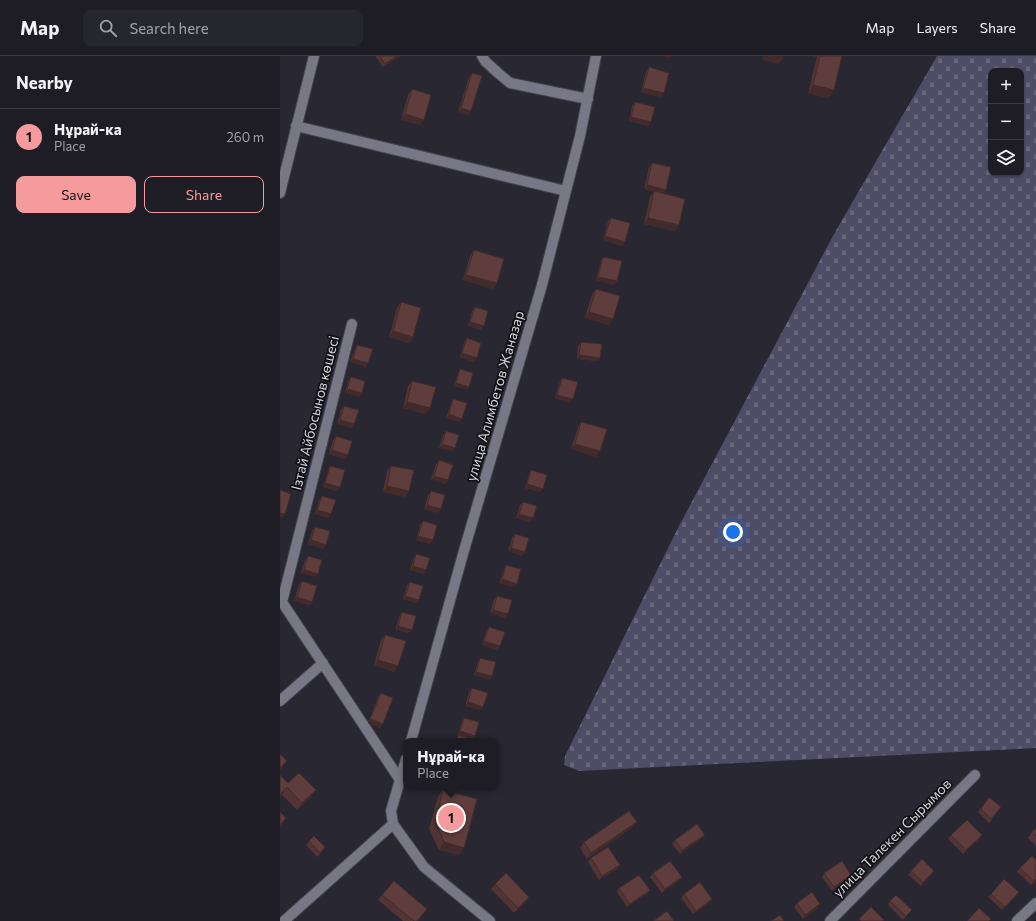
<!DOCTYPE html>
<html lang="en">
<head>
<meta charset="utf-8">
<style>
  body { margin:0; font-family:Commissioner,sans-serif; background:#26262e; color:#f1f3f6 }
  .controls { position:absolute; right:12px; top:12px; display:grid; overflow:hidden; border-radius:8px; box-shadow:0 1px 3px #0004 }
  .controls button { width:36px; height:36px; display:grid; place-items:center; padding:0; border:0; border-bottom:1px solid #3c3b43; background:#1e1d26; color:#f1f3f6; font:20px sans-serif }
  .you { position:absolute; left:453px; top:476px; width:14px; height:14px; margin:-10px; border:3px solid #fff; border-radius:50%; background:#1a73e8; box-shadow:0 0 0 6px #1a73e833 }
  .badge { display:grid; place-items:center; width:26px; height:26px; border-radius:50%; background:#f59b9d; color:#111; font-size:13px; font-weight:700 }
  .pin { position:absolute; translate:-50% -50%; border:2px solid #fff; box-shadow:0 1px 4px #0006 }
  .popup { position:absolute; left:123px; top:682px; width:96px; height:52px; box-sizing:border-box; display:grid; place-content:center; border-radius:8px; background:#1e1d26; filter:drop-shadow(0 1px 3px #0005); font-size:13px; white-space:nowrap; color:#a1a2a7 }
  .popup b { font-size:15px; color:#f1f3f6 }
  .popup::after { content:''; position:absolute; left:50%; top:100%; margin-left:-8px; border:8px solid transparent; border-top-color:#1e1d26 }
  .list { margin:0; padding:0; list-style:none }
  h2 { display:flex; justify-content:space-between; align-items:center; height:52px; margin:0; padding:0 16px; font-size:17px }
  h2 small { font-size:13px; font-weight:400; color:#a1a2a7 }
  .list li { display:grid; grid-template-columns:26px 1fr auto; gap:12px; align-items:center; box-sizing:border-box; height:56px; padding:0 16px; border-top:1px solid #3c3b43 }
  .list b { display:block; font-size:15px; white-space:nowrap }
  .list p { margin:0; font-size:13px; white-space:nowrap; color:#a1a2a7 }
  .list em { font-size:13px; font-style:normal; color:#a1a2a7 }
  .actions { display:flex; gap:8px; padding:12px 16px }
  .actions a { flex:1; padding:9px 0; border:1px solid #f59b9d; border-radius:8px; text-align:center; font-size:14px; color:#f59b9d }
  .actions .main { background:#f59b9d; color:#111 }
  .icon { flex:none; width:22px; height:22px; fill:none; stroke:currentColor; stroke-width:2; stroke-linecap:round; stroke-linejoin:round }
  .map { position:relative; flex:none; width:756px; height:865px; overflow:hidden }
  header { display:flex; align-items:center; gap:24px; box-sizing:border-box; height:56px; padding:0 20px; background:#1e1d26; border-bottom:1px solid #3c3b43 }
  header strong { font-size:19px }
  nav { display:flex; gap:22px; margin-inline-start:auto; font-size:14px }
  .search { width:280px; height:36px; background:#26262e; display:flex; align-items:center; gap:10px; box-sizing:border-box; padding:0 14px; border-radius:8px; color:#a1a2a7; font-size:15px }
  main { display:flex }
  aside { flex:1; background:#1e1d26 }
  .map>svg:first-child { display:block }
</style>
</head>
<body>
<header>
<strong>Map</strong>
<div class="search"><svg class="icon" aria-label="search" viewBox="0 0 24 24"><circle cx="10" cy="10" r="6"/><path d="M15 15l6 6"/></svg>Search here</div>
<nav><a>Map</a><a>Layers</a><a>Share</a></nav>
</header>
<main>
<aside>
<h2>Nearby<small></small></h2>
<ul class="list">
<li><span class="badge">1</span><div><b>Нұрай-ка</b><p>Place</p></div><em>260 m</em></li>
</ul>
<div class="actions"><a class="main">Save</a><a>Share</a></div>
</aside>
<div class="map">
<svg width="756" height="865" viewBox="0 0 756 865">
  <defs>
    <pattern id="cemetery-stones" width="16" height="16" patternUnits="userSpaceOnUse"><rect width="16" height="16" fill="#4f4c66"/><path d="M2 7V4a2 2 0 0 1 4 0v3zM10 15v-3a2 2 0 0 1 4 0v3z" fill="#67657b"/></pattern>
  </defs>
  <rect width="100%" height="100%" fill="#282732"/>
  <path fill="url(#cemetery-stones)" fill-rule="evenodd" d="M657 0H756V692L299 715 284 709 285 700 399 470 554 178ZM711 15H741V117H711Z"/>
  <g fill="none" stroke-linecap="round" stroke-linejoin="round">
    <g stroke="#44434c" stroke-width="12">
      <path id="minor" d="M202 0 205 5 218 17 230 27 308 43
        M16 70 286 135
        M0 137 34 0
        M0 543 120 724
        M2 546 72 268
        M0 645 43 607
        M131 685 183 498 262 229 300 80 316 0
        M126 703 111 755 113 768 144 811 210 865
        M4 865 113 768
        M550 865 695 719
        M737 865 756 847"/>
    </g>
    <use href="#minor" stroke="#787785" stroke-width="10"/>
  </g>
  <path fill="#523434" d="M95 0H120L103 11Z
    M531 0H562L554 34 548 42 528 37 537 1Z
    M369 11 381 41 361 36 366 15Z
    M192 17 188 59 178 56 189 21Z
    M132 33 140 69 121 64 128 39Z
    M355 46 371 66 368 70 349 65 352 50Z
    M372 107 386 134 383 137 395 175 364 168 370 141 374 135 376 136 364 133 369 111Z
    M331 162 345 186 342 190 323 184 328 165Z
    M194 194 213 233 183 224 190 200Z
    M323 201 337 225 334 229 316 224 321 205Z
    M316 233 329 269 305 262 312 238Z
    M121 246 133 281 129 287 109 281 117 252Z
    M195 251 204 270 201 274 188 270 192 255Z
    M187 282 197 302 194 306 180 301 184 286Z
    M301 286 318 305 297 303 298 290Z
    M77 289 86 311 70 306 75 293Z
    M180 313 189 331 187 334 174 330 178 317Z
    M71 321 79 341 65 337 68 325Z
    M282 322 290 347 275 342 280 325Z
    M132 325 146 358 123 352 128 330Z
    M173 343 180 366 166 362 171 347Z
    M64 350 72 372 57 368 61 354Z
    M301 366 316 401 291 393 298 371Z
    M166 375 172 395 159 392 163 379Z
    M56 380 65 403 49 398 53 384Z
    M159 404 168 424 166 428 151 423 156 408Z
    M50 410 60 431 57 435 43 431 48 414Z
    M111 410 125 441 103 436 107 415Z
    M251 414 260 436 245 432 249 418Z
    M151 435 158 457 144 453 148 439Z
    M42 440 51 458 49 462 35 458 39 444Z
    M243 446 253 462 250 466 236 462 240 449Z
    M143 465 150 488 136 484 140 469Z
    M35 471 43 493 28 488 32 475Z
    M235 478 242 500 228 495 232 482Z
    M136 498 144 518 130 514 134 501Z
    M28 500 36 521 21 517 25 504Z
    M226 509 234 531 219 527 224 513Z
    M22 525 29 549 14 545 19 529Z
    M130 526 139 544 136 547 123 543 127 529Z
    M217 540 226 562 210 557 214 543Z
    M122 556 129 577 115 573 120 559Z
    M209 571 218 594 202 589 206 575Z
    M105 579 118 610 114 616 94 609 101 584Z
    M200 602 210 624 194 619 198 605Z
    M192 632 203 651 201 654 185 650 189 636Z
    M101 637 103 668 100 672 88 667 98 641Z
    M184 662 195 680 193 683 201 685H174L178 679 182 665Z
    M8 727 30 742 17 754 2 739Z
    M163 734 179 799 159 794 149 773 158 741Z
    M709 741 721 751 709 767 698 756Z
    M353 771 307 803 300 792 304 786Z
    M756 772V790L748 782 752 776Z
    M671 779H702L699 783 683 798 668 783Z
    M422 782 400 798 392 788 395 784Z
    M29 785 45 791 43 795 37 801 26 789Z
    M311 802 337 813 319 824 308 806Z
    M756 804V824L751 829 737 816 740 812Z
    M631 815H654L652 818 641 830 628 819Z
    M373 817 399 825 382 837 370 821Z
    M544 817 569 823 552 835 542 821Z
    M215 828 249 841 245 847 234 857 211 833Z
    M339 832 370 834 367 838 347 851 337 836Z
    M739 836 736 840 722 854 708 841 711 838Z
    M404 838 430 847 413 858 401 842Z
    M102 839 143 858 138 865H123L98 844Z
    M610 845 632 854 623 864 608 849Z
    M517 847 538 852 523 863 514 851Z"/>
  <path fill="#422b2a" d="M117 0H120L103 11 105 8Z
    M381 0H392L390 2Z
    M484 0H501L504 1 499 8 482 4Z
    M531 0H538L537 1Z
    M533 29 554 34 548 42 528 37Z
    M363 32 384 37 381 41 361 36Z
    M181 52 191 55 188 59 178 56Z
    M125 58 144 64 140 69 121 64Z
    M351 61 371 66 368 70 349 65Z
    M367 129 386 134 383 137 364 133Z
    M368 162 399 169 395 175 364 168Z
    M325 180 345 186 342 190 323 184Z
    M186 219 217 227 213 233 183 224Z
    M318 221 337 225 334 229 316 224Z
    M309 256 333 263 329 269 305 262Z
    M190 266 204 270 201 274 188 270Z
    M113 275 133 281 129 287 109 281Z
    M182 297 197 302 194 306 180 301Z
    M299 299 320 302 318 305 297 303Z
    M73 303 88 307 86 311 70 306Z
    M176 327 189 331 187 334 174 330Z
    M67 333 82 337 79 341 65 337Z
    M277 339 293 343 290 347 275 342Z
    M127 346 150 352 146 358 123 352Z
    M169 358 182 363 180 366 166 362Z
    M60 364 74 368 72 372 57 368Z
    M162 388 175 392 172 395 159 392Z
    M295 388 320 395 316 401 291 393Z
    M52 394 68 399 65 403 49 398Z
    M154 420 168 424 166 428 151 423Z
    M45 427 60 431 57 435 43 431Z
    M247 428 263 433 260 436 245 432Z
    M107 430 129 435 125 441 103 436Z
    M147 449 161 453 158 457 144 453Z
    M37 454 51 458 49 462 35 458Z
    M0 457 5 458 3 462 0 461Z
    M239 458 253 462 250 466 236 462Z
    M138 480 153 484 150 488 136 484Z
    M31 484 46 489 43 493 28 488Z
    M231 492 245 496 242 500 228 495Z
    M133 510 146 514 144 518 130 514Z
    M24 514 38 518 36 521 21 517Z
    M222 523 237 528 234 531 219 527Z
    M125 540 139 544 136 547 123 543Z
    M17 541 32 546 29 549 14 545Z
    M213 554 228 558 226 562 210 557Z
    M118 570 132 574 129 577 115 573Z
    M204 585 220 590 218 594 202 589Z
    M98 604 118 610 114 616 94 609Z
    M196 616 212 620 210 624 194 619Z
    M188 646 203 651 201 654 185 650Z
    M90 663 103 668 100 672 88 667Z
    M180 675 195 680 193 684 178 679Z
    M7 705 2 712 0 714V712Z
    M7 731 2 739 0 741V739Z
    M36 734 30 742 17 754 22 747Z
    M6 762 1 770 0 771V769Z
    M357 766 353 771 307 803 311 797Z
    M425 779 422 782 400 798 402 794Z
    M702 779 699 783 683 798 686 794Z
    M164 786 184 792 179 799 159 794Z
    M45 791 43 795 37 801 40 797Z
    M340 809 337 813 319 824 322 820Z
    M654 815 652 818 641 830 643 826Z
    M571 819 569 823 552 835 554 831Z
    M402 821 399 825 382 837 385 833Z
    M370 834 367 838 347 851 350 848Z
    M249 841 245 847 234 857 238 852Z
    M432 843 430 847 413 858 416 855Z
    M540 848 538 852 523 863 525 859Z"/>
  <path fill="#5f3d3c" stroke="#422b2a" d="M100 0H117L105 8Z
    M540 0H562L554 34 533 29Z
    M369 11 389 17 384 37 363 32Z
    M192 17 202 20 191 55 181 52Z
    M132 33 151 39 144 64 125 58Z
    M355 46 375 51 371 66 351 61Z
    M372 107 391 111 386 134 367 129Z
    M374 135 405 143 399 169 368 162Z
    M331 162 350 167 345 186 325 180Z
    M194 194 224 203 217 227 186 219Z
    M323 201 342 205 337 225 318 221Z
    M316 233 340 240 333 263 309 256Z
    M121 246 141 252 133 281 113 275Z
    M195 251 208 255 204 270 190 266Z
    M187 282 201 287 197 302 182 297Z
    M301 286 322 288 320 302 299 299Z
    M77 289 93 293 88 307 73 303Z
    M180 313 193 317 189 331 176 327Z
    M71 321 85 325 82 337 67 333Z
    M282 322 298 326 293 343 277 339Z
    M132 325 156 331 150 352 127 346Z
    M173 343 187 347 182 363 169 358Z
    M64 350 79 354 74 368 60 364Z
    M301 366 327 373 320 395 295 388Z
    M166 375 179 379 175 392 162 388Z
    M56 380 72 385 68 399 52 394Z
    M159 404 173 409 168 424 154 420Z
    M50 410 65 414 60 431 45 427Z
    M111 410 134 414 129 435 107 430Z
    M251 414 267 419 263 433 247 428Z
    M0 434 11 438 5 458 0 457Z
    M151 435 165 439 161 453 147 449Z
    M42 440 56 444 51 458 37 454Z
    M243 446 257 450 253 462 239 458Z
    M143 465 157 469 153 484 138 480Z
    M35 471 50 475 46 489 31 484Z
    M235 478 249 482 245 496 231 492Z
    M136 498 150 502 146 514 133 510Z
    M28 500 42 504 38 518 24 514Z
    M226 509 241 513 237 528 222 523Z
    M22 525 37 530 32 546 17 541Z
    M130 526 143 530 139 544 125 540Z
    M217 540 232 544 228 558 213 554Z
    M122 556 136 560 132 574 118 570Z
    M209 571 225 576 220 590 204 585Z
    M105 579 126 585 118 610 98 604Z
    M200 602 216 606 212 620 196 616Z
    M192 632 208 637 203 651 188 646Z
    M101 637 113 642 103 668 90 663Z
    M184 662 199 666 195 680 180 675Z
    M178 679 201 685H176Z
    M0 698 7 705 0 712Z
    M19 717 36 734 22 747 7 731 0 739V719L8 727Z
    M163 734 197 743 184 792 164 786 155 766Z
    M709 741 721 751 711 763 701 753Z
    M349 755 357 766 311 797 304 786Z
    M0 756 6 762 0 769Z
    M687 764 702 779 686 794 671 779Z
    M417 768 425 779 402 794 395 784Z
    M756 772V780L752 776Z
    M34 780 45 791 40 797 29 785Z
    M328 791 340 809 322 820 311 802Z
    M752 800 756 804V823L754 825 740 812Z
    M642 803 654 815 643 826 631 815Z
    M390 805 402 821 385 833 373 817Z
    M562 805 571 819 554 831 544 817Z
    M226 817 249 841 238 852 215 828Z
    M359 819 370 834 350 848 339 832Z
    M724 823 739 836 725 851 711 838Z
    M114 825 147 853 137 865H134L102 839Z
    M420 826 432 843 416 855 404 838Z
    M532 836 540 848 525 859 517 847Z
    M616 839 632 854 626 860 610 845Z
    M591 851 604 864 602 865H581L579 863Z
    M699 852 711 863 709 865H687Z
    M387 855 394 865H373Z
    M500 859 504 865H491Z"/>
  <g text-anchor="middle" stroke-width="3.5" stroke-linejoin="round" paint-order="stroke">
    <g font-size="14" fill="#d5d4dc" stroke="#111015">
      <text transform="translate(215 340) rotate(-74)" y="5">улица Алимбетов Жаназар</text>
      <text transform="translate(35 357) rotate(-76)" y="5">Ізтай Айбосынов көшесі</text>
      <text transform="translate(612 782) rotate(-45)" y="5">улица Талекен Сырымов</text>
    </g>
  </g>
</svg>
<div class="controls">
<button>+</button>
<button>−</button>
<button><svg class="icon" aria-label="layers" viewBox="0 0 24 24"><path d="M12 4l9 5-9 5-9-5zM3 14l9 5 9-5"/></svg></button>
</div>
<div class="you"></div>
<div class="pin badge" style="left:171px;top:762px">1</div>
<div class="popup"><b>Нұрай-ка</b>Place</div>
</div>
</main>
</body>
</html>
